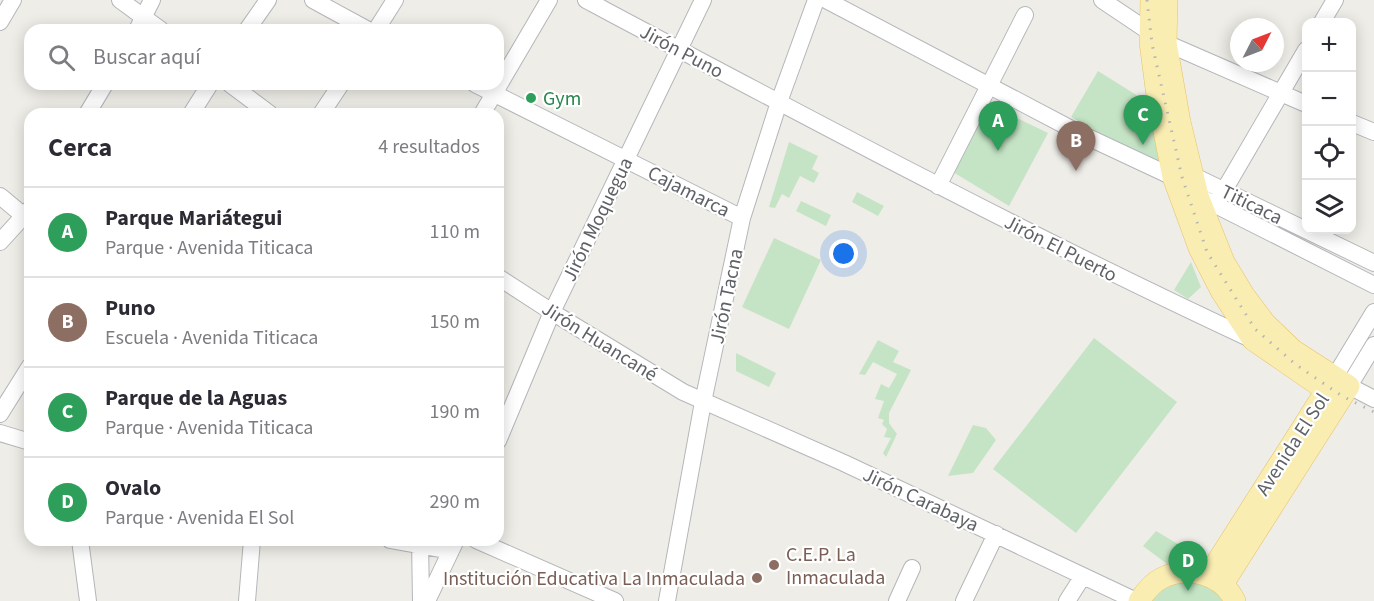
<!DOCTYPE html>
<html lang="es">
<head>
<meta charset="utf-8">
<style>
  body { margin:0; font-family:"Source Sans 3",sans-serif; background:#f2f2f3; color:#2b2b33 }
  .controls { position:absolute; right:18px; top:18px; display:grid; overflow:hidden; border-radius:12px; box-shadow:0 3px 15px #0003 }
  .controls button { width:54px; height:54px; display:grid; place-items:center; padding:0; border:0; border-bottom:2px solid #e1e1e2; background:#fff; color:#2b2b33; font:30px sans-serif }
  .compass { position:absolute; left:1230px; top:18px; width:54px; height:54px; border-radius:50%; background:#fff; box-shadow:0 3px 15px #0003; rotate:48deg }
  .you { position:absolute; left:844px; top:254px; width:21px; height:21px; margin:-15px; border:4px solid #fff; border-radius:50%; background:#1a73e8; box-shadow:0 0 0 9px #1a73e833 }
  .badge { display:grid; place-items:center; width:39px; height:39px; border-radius:50%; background:#0f766e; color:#fff; font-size:20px; font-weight:700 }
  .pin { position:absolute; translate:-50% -50px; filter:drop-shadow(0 2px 3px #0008) }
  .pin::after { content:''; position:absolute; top:32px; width:21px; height:18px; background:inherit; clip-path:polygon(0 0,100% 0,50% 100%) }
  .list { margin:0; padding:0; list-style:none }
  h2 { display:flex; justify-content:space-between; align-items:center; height:78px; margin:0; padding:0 24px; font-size:26px }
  h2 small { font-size:20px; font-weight:400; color:#7c7c81 }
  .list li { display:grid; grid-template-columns:39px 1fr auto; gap:18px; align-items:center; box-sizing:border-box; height:90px; padding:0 24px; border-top:2px solid #e1e1e2 }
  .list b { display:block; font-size:22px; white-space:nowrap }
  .list p { margin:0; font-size:20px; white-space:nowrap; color:#7c7c81 }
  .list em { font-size:20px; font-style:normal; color:#7c7c81 }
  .icon { flex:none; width:33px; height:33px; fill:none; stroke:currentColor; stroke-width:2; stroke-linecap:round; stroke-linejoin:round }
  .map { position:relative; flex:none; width:1374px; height:601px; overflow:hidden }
  .search { position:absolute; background:#fff; box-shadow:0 3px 15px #0003; left:24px; top:24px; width:480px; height:66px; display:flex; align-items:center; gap:15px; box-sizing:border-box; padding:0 21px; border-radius:18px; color:#7c7c81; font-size:22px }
  .panel { position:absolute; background:#fff; box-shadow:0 3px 15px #0003; left:24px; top:108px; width:480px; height:438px; border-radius:18px }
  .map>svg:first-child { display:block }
</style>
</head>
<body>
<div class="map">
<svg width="1374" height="601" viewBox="0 0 1374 601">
  <rect width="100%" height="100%" fill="#efede7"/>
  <path fill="#c5e4c5" d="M1098 71 1154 106 1172 174 1071 117Z
    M982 101 1048 133 1009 206 948 169Z
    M789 142 818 156 812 169 819 173 814 183 800 176 789 198 782 194 775 208 769 207Z
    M857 192 884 206 878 216 852 202Z
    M801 201 831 215 826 226 796 211Z
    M774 238 821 260 789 329 742 307Z
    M1191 262 1201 287 1188 299 1174 290Z
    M1094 338 1177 402 1076 533 993 469Z
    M878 340 899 351 893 362 911 370 889 413V423L897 434 886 457 883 453 891 438 884 437 887 429 882 424 884 420 878 418 884 401 875 399 881 384 889 388 897 374 873 362 865 375 859 374Z
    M736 353 776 373 769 387 736 371Z
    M973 425 986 428 996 440 973 473 948 476Z
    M1156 531 1203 559 1167 564 1143 546Z
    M1173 580 1211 583 1229 601H1147Z"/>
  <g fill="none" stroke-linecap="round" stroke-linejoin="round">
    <g stroke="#b4b6ba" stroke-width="18">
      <path id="minor" d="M120 0 161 30
        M313 0 368 30
        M586 0C806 117 1027 235 1253 340
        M826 0 1079 133 1173 177 1198 196 1374 285
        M1102 0 1166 43 1306 104
        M0 22 13 0
        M1322 22 1335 0
        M137 30 152 0
        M247 30 268 0
        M376 30 395 0
        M230 84 270 114
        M475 84 742 218
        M87 114 105 84
        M191 114 210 84
        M321 114 341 84
        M482 114 549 0
        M1352 123 1374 132
        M1186 176H1194L1374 263
        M938 186 1025 15
        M0 196 30 221
        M1219 199 1306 50
        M0 242 30 209
        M498 277 552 312 683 392 844 463 1136 601
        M1374 345 1349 386 1374 399
        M1334 378 1374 312
        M0 414 30 366
        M0 433 30 442
        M498 441 552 312 703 0
        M80 540 88 601
        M390 540 451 551
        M420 540 421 601
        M476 540 615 601
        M247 601 252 540
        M427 601 456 540
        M667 601 703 402 742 218 779 102 816 0
        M897 601 912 568
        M964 601 996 534
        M1067 601 1083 576"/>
    </g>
    <g stroke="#e6c368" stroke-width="22">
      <path id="major" d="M1151 0 1150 42 1157 96 1173 177 1199 248 1221 291 1253 340 1340 400
        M1167 0 1166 43 1180 122 1198 196 1224 262 1244 295 1265 323 1293 350 1349 386 1223 584
        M1208 576 1332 381
        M1139 601C1145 592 1152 583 1162 578 1188 565 1222 574 1235 601"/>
    </g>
    <use href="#minor" stroke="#fff" stroke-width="16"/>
    <use href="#major" stroke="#f9edb2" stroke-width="21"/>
    <path stroke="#b4b5b6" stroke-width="3" stroke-dasharray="1.5 8" stroke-linecap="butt" d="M1147 0 1152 44 1182 177 1207 252 1255 329 1295 364 1342 396 1374 412"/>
  </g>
  <circle fill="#2e9e5b" stroke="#fff" stroke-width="2" cx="531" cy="98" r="6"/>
  <g fill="#8d6e63" stroke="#fff" stroke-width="2">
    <circle cx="774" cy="565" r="6"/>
    <circle cx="757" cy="578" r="6"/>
  </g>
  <g text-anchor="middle" stroke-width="4.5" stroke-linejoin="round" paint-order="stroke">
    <g font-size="20" fill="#5e6166" stroke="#fff">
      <text transform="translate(682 51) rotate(28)" y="7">Jirón Puno</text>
      <text transform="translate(689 191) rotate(27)" y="7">Cajamarca</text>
      <text transform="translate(1252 204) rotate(26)" y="7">Titicaca</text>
      <text transform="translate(597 219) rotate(-64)" y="7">Jirón Moquegua</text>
      <text transform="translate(1061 248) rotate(27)" y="7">Jirón El Puerto</text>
      <text transform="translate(726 296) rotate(-78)" y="7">Jirón Tacna</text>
      <text transform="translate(600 341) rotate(32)" y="7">Jirón Huancané</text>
      <text transform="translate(1292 444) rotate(-57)" y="7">Avenida El Sol</text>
      <text transform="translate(921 499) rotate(25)" y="7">Jirón Carabaya</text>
    </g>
    <g font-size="20" fill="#27864d" stroke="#fff" text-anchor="start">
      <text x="543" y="105">Gym</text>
    </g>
    <g font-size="20" fill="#785e54" stroke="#fff" text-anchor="start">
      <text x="786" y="561">C.E.P. La<tspan x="786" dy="23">Inmaculada</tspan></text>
      <text x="745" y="585" text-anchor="end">Institución Educativa La Inmaculada</text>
    </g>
  </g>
</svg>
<div class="controls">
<button>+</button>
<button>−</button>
<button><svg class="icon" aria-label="locate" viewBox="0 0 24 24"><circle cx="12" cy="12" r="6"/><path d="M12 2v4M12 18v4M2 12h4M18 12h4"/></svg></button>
<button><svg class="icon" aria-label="layers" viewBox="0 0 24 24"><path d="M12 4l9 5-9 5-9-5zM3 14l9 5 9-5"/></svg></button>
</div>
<svg class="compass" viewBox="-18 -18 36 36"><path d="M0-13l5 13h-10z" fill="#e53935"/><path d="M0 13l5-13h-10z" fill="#7c7c81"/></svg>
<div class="you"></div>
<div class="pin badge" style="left:998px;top:151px;background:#2e9e5b">A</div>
<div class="pin badge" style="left:1076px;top:171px;background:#8d6e63">B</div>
<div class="pin badge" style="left:1143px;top:145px;background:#2e9e5b">C</div>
<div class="pin badge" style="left:1188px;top:591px;background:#2e9e5b">D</div>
<div class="search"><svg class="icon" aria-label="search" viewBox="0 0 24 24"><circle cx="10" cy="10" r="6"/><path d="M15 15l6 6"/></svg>Buscar aquí</div>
<section class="panel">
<h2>Cerca<small>4 resultados</small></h2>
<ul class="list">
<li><span class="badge" style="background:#2e9e5b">A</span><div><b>Parque Mariátegui</b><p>Parque · Avenida Titicaca</p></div><em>110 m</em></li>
<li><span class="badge" style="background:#8d6e63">B</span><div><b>Puno</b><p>Escuela · Avenida Titicaca</p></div><em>150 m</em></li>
<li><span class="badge" style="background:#2e9e5b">C</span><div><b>Parque de la Aguas</b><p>Parque · Avenida Titicaca</p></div><em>190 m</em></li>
<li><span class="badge" style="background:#2e9e5b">D</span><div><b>Ovalo</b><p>Parque · Avenida El Sol</p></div><em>290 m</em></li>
</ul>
</section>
</div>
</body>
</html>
